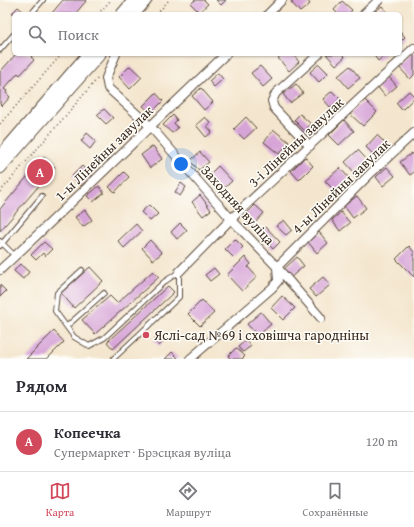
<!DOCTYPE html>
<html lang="ru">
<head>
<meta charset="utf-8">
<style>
  body { margin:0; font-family:"Gentium Book Plus",serif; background:#f2f2f3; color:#2b2b33 }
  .you { position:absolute; left:181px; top:164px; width:14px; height:14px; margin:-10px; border:3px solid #fff; border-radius:50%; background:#1a73e8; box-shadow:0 0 0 6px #1a73e833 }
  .badge { display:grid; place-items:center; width:26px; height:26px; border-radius:50%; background:#d1495b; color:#fff; font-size:13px; font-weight:700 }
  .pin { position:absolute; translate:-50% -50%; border:2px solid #fff; box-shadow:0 1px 4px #0006 }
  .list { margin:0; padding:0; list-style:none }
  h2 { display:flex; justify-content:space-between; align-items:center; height:52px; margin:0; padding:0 16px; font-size:17px }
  h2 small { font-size:13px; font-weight:400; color:#7c7c81 }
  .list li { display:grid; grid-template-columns:26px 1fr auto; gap:12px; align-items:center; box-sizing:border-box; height:60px; padding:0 16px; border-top:1px solid #e1e1e2 }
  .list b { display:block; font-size:15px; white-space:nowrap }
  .list p { margin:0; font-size:13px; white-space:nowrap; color:#7c7c81 }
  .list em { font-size:13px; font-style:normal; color:#7c7c81 }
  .icon { flex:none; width:22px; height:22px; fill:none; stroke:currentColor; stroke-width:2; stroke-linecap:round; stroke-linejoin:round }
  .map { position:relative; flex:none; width:414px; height:359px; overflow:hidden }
  .search { position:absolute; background:#fff; box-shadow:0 1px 3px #0004; left:12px; right:12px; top:12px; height:44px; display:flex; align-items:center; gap:10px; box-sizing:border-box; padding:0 14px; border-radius:6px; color:#7c7c81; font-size:15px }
  .sheet { height:112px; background:#fff }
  nav { display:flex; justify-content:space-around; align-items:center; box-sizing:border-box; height:56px; border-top:1px solid #e1e1e2; background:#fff; font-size:11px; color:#7c7c81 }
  nav a { display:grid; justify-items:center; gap:2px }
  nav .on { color:#d1495b }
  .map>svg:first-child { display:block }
</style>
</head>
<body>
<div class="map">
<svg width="414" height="359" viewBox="0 0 414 359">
  <rect width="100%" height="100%" fill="#fdfcf7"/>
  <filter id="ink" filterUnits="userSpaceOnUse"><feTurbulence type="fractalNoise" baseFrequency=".025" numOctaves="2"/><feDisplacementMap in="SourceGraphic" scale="8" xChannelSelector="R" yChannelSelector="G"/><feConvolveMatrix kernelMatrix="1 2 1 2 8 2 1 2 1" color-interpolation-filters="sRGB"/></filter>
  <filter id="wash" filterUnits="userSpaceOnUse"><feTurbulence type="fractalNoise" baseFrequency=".012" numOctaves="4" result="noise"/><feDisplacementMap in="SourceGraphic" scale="16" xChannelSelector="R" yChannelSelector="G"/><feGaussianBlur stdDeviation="0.9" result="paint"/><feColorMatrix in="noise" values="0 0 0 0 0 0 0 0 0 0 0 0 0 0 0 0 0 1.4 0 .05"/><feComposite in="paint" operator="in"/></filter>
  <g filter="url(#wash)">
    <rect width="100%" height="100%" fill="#f4e6ce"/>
    <g id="blocks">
      <path fill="#d7a4d8" d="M63 0H85L86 1 75 14H51Z
        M195 0H204L208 4 199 12 191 4Z
        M216 0H226L221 5Z
        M294 0H307L310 4 300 12 291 2Z
        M342 1 352 10 349 14H338L334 10Z
        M382 6 389 14H372Z
        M18 7 25 13 24 14 12 13Z
        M400 31 405 37 400 42Z
        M412 52 414 54V75L410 79 398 66Z
        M16 54H34L31 57 34 60 20 75 18 73 4 89 7 91 6 93 10 97 2 106 0 104V72Z
        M283 54H293L299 62 289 71 278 58Z
        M326 54H342L345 57 336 65Z
        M373 54H386L378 61Z
        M319 64 328 73 319 82 310 72Z
        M130 66 142 77 130 89 119 77Z
        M260 66 272 79 263 87 251 73Z
        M350 66 360 78 348 88 338 76Z
        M218 73 223 79 214 87 209 81Z
        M388 76 397 86 385 96 376 85Z
        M296 84 303 93 290 103 283 94Z
        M201 88 213 102 204 110 192 96Z
        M332 91 340 99 331 108 323 99Z
        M409 91 414 96V98L402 110 396 103Z
        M156 93 163 101 151 113 143 106Z
        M365 100 377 112 363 126 350 114Z
        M104 109 113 118 106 124 97 115Z
        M300 114 311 124 305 131 294 120Z
        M173 115 177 120 174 123 178 128 172 133 163 125Z
        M205 117 211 123 207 126 212 132 206 137 196 125Z
        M246 117 256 128 244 139 234 129Z
        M344 120 354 131 339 145 329 135Z
        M274 130 289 142 279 154 264 142Z
        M87 133 96 141 90 149 81 141Z
        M377 135 387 145 376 157 366 147Z
        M153 146 162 159 150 168 141 155Z
        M358 150 367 160 354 172 345 162Z
        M200 152 209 162 199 170 190 161Z
        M412 153 414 156V172L410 175 400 162Z
        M44 157 55 167 0 231V209Z
        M305 157 313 166 299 180 291 171Z
        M82 166 92 176 81 186 72 176Z
        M218 166 232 181 220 192 206 178Z
        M387 167 395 176 383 186 376 177Z
        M340 168 349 178 335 191 325 181Z
        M124 172 129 177 115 192 109 187Z
        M181 183 186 187 180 196 175 192Z
        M99 186 104 193 93 202 87 196Z
        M200 195 211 210 203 216 192 202Z
        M357 196 366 208 353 218 344 206Z
        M149 205 158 214 150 221 141 212Z
        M255 205 264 213 252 226 243 217Z
        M85 210 92 220 83 227 75 217Z
        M341 212 350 223 340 231 332 220Z
        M284 220 292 230 286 235 276 226Z
        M180 223 187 230 177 239 171 232Z
        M136 224 142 231 124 248 118 241Z
        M266 227 280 242 273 249 259 234Z
        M319 232 328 243 317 253 308 242Z
        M235 239 243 247 233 257 225 249Z
        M150 240 162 253 153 260 142 248Z
        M44 242 52 249 45 256 43 253 36 260 31 255Z
        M409 246 414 252V277L396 259Z
        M245 257 251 264 248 267 257 277 242 291 227 275Z
        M297 257 304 266 290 278 283 270Z
        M20 264 29 272 23 279 14 271Z
        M90 267 103 281 74 308 61 293Z
        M214 268 219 274 210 281 205 275Z
        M153 271 159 277 95 334 82 320 110 296 117 303Z
        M323 277 330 285 316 297 309 289Z
        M0 285 6 291 0 297Z
        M168 286 174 292 113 349 107 342Z
        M282 296 295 308 283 320 271 308Z
        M202 300 214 313 200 326 188 314Z
        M261 312 271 324 258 336 247 324Z
        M54 331 64 342 47 359H26Z
        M159 336 164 341 159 346 154 340Z
        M246 340 251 346 243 352 238 347Z
        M236 348 245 356 242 359H231L228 356Z
        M172 352 178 358 177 359H165Z"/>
    </g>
  </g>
  <g filter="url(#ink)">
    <use href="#blocks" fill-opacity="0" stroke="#574638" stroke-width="1"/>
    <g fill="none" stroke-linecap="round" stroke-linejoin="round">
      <g stroke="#574638" stroke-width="6">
        <path id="lane" d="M31 14 43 0
          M0 50 14 34
          M0 241 15 256
          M0 246 42 196
          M82 270 57 293 55 311 74 337 89 346 104 338 164 282 179 272
          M67 326 104 293
          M113 359 179 297V272"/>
      </g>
      <g stroke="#574638" stroke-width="10">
        <path id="street" d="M268 14 282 0
          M364 14 379 0
          M116 54 106 78 108 88 150 126 231 219 277 267 321 318
          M310 146 274 108 272 101 276 93 319 54
          M0 270C76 199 150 126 226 54
          M179 272 231 219 414 48
          M190 359 272 288 278 281 277 267 372 172 414 133"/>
      </g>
      <g stroke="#574638" stroke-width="13">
        <path id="secondary" d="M122 14 134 0
          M134 14 146 0
          M0 156 88 54
          M0 168 100 54"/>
      </g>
      <path stroke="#574638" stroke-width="1.5" stroke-dasharray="1 3" stroke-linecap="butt" d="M98 14 111 0
        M157 14 169 0
        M0 124 62 54
        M0 192 98 78"/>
      <use href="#lane" stroke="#fff" stroke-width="4"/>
      <use href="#street" stroke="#fff" stroke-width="8"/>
      <use href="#secondary" stroke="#fff" stroke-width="11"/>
    </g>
  </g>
  <circle fill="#d1495b" stroke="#fdfcf7" stroke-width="1.5" cx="146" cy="335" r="4"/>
  <g text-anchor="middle" stroke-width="3" stroke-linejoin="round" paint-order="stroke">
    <g font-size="14" fill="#3b2a1e" stroke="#fdfcf7">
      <text transform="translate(296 142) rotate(-43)" y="5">3-і Лінейны завулак</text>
      <text transform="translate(104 153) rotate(-44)" y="5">1-ы Лінейны завулак</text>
      <text transform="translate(341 186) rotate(-44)" y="5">4-ы Лінейны завулак</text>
      <text transform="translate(238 205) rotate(48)" y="5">Заходняя вуліца</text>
    </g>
    <g font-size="14" fill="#3b2a1e" stroke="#fdfcf7" text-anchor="start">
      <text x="154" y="340">Яслі-сад №69 і сховішча гародніны</text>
    </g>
  </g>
</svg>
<div class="you"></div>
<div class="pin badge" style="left:40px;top:172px">A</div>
<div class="search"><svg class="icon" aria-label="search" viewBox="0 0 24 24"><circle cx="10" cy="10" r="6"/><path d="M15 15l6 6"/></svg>Поиск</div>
</div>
<section class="sheet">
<h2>Рядом<small></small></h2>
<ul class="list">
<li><span class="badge">A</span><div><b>Копеечка</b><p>Супермаркет · Брэсцкая вуліца</p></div><em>120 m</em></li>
</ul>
</section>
<nav>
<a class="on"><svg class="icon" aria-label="map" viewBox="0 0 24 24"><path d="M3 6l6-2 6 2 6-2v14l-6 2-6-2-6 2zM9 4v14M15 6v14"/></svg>Карта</a>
<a><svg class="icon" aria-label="directions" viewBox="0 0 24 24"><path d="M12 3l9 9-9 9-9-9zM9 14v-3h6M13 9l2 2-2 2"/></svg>Маршрут</a>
<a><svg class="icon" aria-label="saved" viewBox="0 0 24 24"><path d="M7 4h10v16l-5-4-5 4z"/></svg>Сохранённые</a>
</nav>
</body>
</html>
